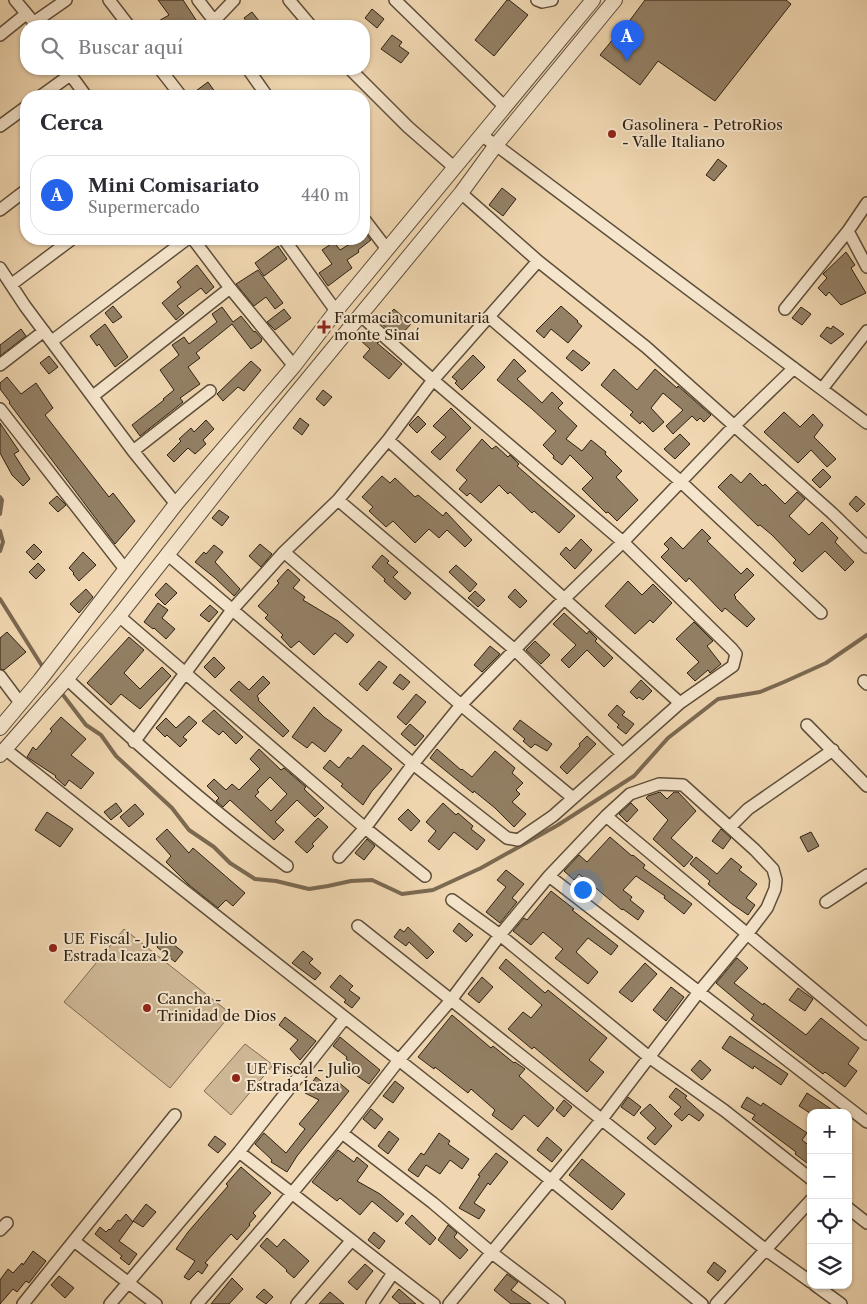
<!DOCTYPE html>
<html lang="es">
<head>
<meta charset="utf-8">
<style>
  body { margin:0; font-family:"Libre Caslon Text",serif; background:#f7f7f7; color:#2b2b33 }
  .controls { position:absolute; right:15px; bottom:15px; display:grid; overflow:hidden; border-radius:10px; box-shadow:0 1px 4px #0004 }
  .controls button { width:45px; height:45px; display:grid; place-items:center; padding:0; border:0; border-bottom:1px solid #e1e1e2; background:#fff; color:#2b2b33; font:25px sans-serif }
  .you { position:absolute; left:582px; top:889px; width:18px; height:18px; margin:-12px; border:4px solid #fff; border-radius:50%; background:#1a73e8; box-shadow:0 0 0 8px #1a73e833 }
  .badge { display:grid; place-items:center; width:32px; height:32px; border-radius:50%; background:#2563eb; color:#fff; font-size:16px; font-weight:700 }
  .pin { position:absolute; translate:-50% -41px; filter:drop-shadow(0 1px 2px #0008) }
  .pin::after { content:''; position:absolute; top:26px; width:18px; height:15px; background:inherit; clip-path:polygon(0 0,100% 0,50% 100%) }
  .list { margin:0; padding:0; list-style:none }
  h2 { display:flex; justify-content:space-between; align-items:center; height:65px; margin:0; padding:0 20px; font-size:21px }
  h2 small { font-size:16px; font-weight:400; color:#7c7c81 }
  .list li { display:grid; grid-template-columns:32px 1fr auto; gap:15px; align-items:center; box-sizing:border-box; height:80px; margin:0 10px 10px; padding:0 10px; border:1px solid #e1e1e2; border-radius:20px }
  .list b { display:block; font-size:19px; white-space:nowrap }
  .list p { margin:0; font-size:16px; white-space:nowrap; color:#7c7c81 }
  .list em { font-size:16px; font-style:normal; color:#7c7c81 }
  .icon { flex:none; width:28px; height:28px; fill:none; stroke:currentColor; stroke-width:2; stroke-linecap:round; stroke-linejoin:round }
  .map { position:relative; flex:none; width:867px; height:1304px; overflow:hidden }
  .search { position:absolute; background:#fff; box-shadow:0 1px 4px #0004; left:20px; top:20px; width:350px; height:55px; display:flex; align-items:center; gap:12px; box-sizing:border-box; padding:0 18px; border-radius:20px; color:#7c7c81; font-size:19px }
  .panel { position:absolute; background:#fff; box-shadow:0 1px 4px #0004; left:20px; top:90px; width:350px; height:155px; border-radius:20px }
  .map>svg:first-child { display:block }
</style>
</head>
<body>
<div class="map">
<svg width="867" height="1304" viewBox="0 0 867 1304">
  <rect width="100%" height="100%" fill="#f0d7b1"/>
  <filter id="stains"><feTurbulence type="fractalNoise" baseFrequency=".004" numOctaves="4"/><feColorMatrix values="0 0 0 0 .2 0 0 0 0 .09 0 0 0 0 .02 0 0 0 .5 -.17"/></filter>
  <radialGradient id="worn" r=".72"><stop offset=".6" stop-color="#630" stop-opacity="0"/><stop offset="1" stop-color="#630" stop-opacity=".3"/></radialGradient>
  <path fill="#cfb896" stroke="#7f6c54" d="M124 929 231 1014 170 1088 64 1002Z
    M245 1044 273 1065 231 1115 204 1091Z"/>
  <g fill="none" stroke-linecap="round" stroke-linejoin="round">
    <path stroke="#7b6951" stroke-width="4" d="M0 497 2 500 0 514
      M0 531 3 542 0 551
      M0 599 44 669
      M60 691 86 725 101 735 116 756 172 808 189 830 214 847 230 863 255 879 276 881 309 889 328 886 351 881 372 880 402 894 433 890 481 868 558 825 634 776 668 738 718 699 760 692 784 682 826 663 867 635"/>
  </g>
  <path fill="#938065" stroke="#2f2113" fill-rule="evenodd" d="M158 0H183L200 26H150L169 15Z
    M507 0H509L528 15 494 56 475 40Z
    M645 0H786L791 4 715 101 658 61 640 85 600 55 614 38 616 39Z
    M372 9 384 19 377 28 365 18Z
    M252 12 263 26H250L244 18Z
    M392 35 402 42 399 46 409 53 401 63 381 49Z
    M208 82 218 96H189Z
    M718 159 727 166 714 181 706 175Z
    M502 188 516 199 503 216 489 205Z
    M366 234 371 240 358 250 359 252 347 260 352 268 328 286 319 273 332 264 322 250 334 242 340 250 358 239H364V235Z
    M278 246 287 259 264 276 255 263Z
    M846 252 855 265 851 268 866 293 841 305 829 292 826 296 818 288 827 278 823 274Z
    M197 265 214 287 206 294 201 288 177 306 184 313 176 320 162 303 181 287 177 282Z
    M258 270 283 303 275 309 266 297 254 306 236 284Z
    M113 306 122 317 113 323 105 313Z
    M561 306 578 321 577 322 582 326 568 343 551 329 544 338 536 331Z
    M222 307 233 322 241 316 254 332 255 331 262 339 261 342 251 349 232 324 196 353 200 358 188 367 200 384 180 398 183 402 140 436 132 425 164 400 163 399 174 390 160 370 179 355 172 345 184 337 189 344 217 322 212 314Z
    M801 307 811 314 802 325 792 318Z
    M284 309 291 318 275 330 267 322Z
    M394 309 411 324 400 336 392 329 390 331 381 323Z
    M105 324 128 357 115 367 99 344 97 346 90 336Z
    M833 326 844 334 831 344 820 336 827 327 831 329Z
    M21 329 26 336 0 356V345Z
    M367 331 379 342 377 343 402 364 389 379 363 357 370 349 359 339Z
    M573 350 590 363 582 371 566 358Z
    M473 355 485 367 462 390 455 383 457 381 452 377Z
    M49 356 58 367 49 374 40 363Z
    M514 359 526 371 517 379 542 403 552 392 563 403 558 408 577 426 566 439 582 451 591 440 606 452 605 454 622 471 616 477 638 500 617 521 608 512 606 513 582 489 593 478 570 455 562 465 553 458 554 456 543 445 556 431 532 409 497 380Z
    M251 361 261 370 244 391 238 387 223 401 217 394Z
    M614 369 637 390 655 369 677 388 678 386 711 415 704 422 700 418 697 421 692 416 673 434 666 426 683 410 663 393 651 408 664 422 653 432 642 421 640 424 630 415 633 412 601 385Z
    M7 377 21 394 36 383 53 408 45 415 109 497 113 493 135 521 115 544 9 403 10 402 0 389V383Z
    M323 390 332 397 324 406 316 399Z
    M451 408 471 428 440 460 431 452 446 437 433 426Z
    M784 412 800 427 813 414 823 425 814 437 836 459 827 467 811 450 798 463 764 432Z
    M418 416 426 424 417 433 409 425Z
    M300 418 309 425 302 435 293 428Z
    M206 420 214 429 203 440 206 444 195 454 188 448 174 462 167 455 181 441 179 439 191 428 194 432Z
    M0 423 19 451 14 454 30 479 23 486 12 475 0 453Z
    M680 434 690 444 675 459 664 449Z
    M482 439 492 449 496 446 508 457 510 455 519 464 517 466 575 516 559 533 534 511 532 513 510 492 508 494 499 485 481 503 470 493 467 496 459 489 467 480 456 470Z
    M823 469 831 477 820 488 812 480Z
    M750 473 763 486 765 484 785 504 797 492 805 499 789 516 809 535 822 522 838 538 835 542 854 562 845 571 825 551 802 572 793 563 796 560 772 535 760 525 758 526 718 487 731 474 741 483Z
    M382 476 390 483 395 478 415 497 418 495 443 516 446 512 472 540 465 547 447 530 439 538 429 529 415 543 393 521 386 527 369 511 373 507 362 497Z
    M57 496 66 505 58 512 49 503Z
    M856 496 865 504 857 512 849 504Z
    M219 510 229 517 222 526 212 518Z
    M702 529 711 538 707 541 741 574 747 568 754 575 734 595 736 597 735 598 755 619 747 627 725 608 722 612 689 578 686 582 661 557 669 549 664 544 671 537 683 549Z
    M581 539 592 550 575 569 560 554 566 547 570 551Z
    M34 544 42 552 34 560 26 552Z
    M260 544 272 554 261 567 249 556Z
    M214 545 223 552 215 562 240 589 234 596 215 578 195 562 204 552 206 554Z
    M83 552 96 565 79 581 73 574 74 573 69 568Z
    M382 555 389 561 387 563 398 572 393 577 411 593 405 600 384 581 385 579 372 567Z
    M38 563 45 570 36 579 29 572Z
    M456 565 477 584 470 592 449 572Z
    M288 569 300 580 293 588 305 597 303 600 338 621 354 635 347 643 335 633 314 655 299 641 291 648 281 637 283 635 265 618 268 615 258 606 273 590 279 583 277 581Z
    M628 581 642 595 653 584 672 603 653 623 650 620 635 634 605 606Z
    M166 583 177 593 165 605 155 595Z
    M86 589 93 597 79 613 70 604Z
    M515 589 527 601 520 608 508 597Z
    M475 591 485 600 478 607 468 598Z
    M158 603 168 610 162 618 175 629 166 639 154 628 153 629 144 622Z
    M210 605 218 612 209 622 200 615Z
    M564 613 587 634 589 631 597 639 595 641 613 658 604 667 587 650 569 668 561 660 576 645 553 624Z
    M694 622 713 641 707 646 721 664 710 673 708 670 695 681 687 673 699 662 676 639Z
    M7 632 26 652 4 670 0 669V638Z
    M129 637 144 650 124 673 140 689 162 667 171 676 140 709 121 694 111 705 87 683Z
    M535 641 550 655 541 664 526 650Z
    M490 646 500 654 482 672 474 665Z
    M214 657 225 668 215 678 204 667Z
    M379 661 387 667 367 691 359 684Z
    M400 674 410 682 403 690 393 683Z
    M263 676 270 683 257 696 259 699 258 700 289 731 283 737 230 690 239 681 249 690Z
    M641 680 652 691 643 700 639 697 637 699 630 692Z
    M416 694 426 702 406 725 397 717Z
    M617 705 625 712 622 715 634 724 626 734 617 727 619 725 608 715Z
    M314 707 324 717 342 730 325 752 312 742 307 748 292 737Z
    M214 710 243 737 236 744 223 731 219 735 202 721Z
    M189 716 197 723 183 737 187 740 180 747 167 735 165 737 156 728 166 718 176 728Z
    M61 717 86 739 71 755 94 773 81 789 69 780 65 786 55 777 56 776 27 757 33 747 36 750 52 731 50 729Z
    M520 720 552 744 547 751 535 744 531 748 523 741 525 739 513 729Z
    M410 724 424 736 415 746 401 734Z
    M587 736 596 744 567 774 560 767 580 746 579 744Z
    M363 745 392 769 372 791 363 805 341 786 343 784 323 768 330 760 339 768 348 757 351 759Z
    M259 749 281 770 284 768 299 781 306 787 304 789 324 808 315 817 297 800 275 822 284 830 274 840 230 800 223 807 216 801 219 798 207 786 214 779 226 790 232 784 239 790 260 769 250 759ZM270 777 287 794 271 811 255 796 259 792 257 790Z
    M437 749 461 770 462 769 472 777 495 751 515 768 512 773 523 783 516 790 520 794 512 802 526 814 514 827 495 808 474 791 473 793 430 758Z
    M660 792 667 799 674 792H678L696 811 671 838 693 857 684 867 653 839 668 820 646 798 648 796Z
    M116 803 122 811 111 820 104 812Z
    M443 803 456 815 458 813 473 826 471 829 485 840 477 850 454 832 439 850 428 841 436 831 426 822Z
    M631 803 638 810 627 822 619 814Z
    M135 804 144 814 129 827 120 817Z
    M408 809 420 821 411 831 398 819Z
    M47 812 73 829 60 847 35 830Z
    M318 818 328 827 312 844 314 846 307 853 295 842Z
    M167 829 189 853 193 848 245 893 233 906 226 900 218 908 189 885 166 862 171 856 156 839Z
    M721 829 731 838 723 849 712 841Z
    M811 832 819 846 808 852 800 837Z
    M610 837 632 856 633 855 645 865 643 868 692 904 684 914 664 898 665 896 636 876 623 890 632 897 630 900 644 911 638 920 623 909 622 910 579 874 574 880 564 871 579 855 587 862Z
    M367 839 375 846 364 860 355 853Z
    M696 857 717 874 731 858 742 867 739 870 757 884 746 898 755 905 748 915 732 904 708 884 710 881 690 864Z
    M506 870 524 884 512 898 517 902 500 923 486 912 506 887 497 880Z
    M551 891 574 909 572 910 618 946 611 955 588 938 576 952 598 972 588 984 555 958 563 949 543 932 531 945 513 931 524 918 527 920Z
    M459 923 473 935 466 942 453 931Z
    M408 927 434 952 427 959 409 942 406 946 394 937 400 929 404 932Z
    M164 937 183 952 175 962 157 947Z
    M303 951 313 959 309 963 321 973 315 980 292 963Z
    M737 958 748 968 734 983 763 1005 764 1003 806 1035 821 1018 859 1048 848 1064 857 1071 845 1087 825 1072 823 1074 751 1019 754 1015 716 983Z
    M506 959 545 993 548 990 607 1038 589 1060 604 1072 587 1092 534 1047 532 1049 508 1029 523 1012 531 1018 542 1005 499 968Z
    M645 963 657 974 632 1002 619 992Z
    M340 975 353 986 349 990 360 998 352 1008 344 1002 346 1000 330 987Z
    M482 977 493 987 479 1003 468 994Z
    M671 987 684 997 666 1021 653 1010Z
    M798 988 813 999 805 1011 789 1000Z
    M452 1015 491 1048 493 1046 514 1063 515 1062 525 1069 519 1076 554 1108 538 1127 524 1115 512 1130 492 1115 495 1110 471 1089 468 1093 435 1067 434 1069 418 1057Z
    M285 1017 316 1041 300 1060 290 1049 298 1040 279 1025Z
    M730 1036 788 1074 781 1085 754 1066 753 1069 722 1048Z
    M340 1037 380 1070 369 1084 347 1069 351 1063 346 1059 347 1057 333 1046Z
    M700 1060 711 1070 702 1080 691 1070Z
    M316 1077 331 1089 337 1081 349 1091 297 1156 287 1172 271 1162 272 1160 255 1144 264 1133 286 1153 305 1129 299 1124 319 1100 305 1093Z
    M395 1081 404 1088 393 1103 383 1096Z
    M676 1088 687 1096 685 1098 704 1115 699 1121 689 1114 682 1121 674 1114 681 1107 669 1097Z
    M807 1093 837 1113H810L799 1106Z
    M628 1097 641 1107 634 1116 621 1107Z
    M747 1097 761 1106 763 1103 807 1133 802 1140 811 1147V1166L795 1154 796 1152 752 1119 755 1115 741 1107Z
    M564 1100 572 1107 564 1117 556 1110Z
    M650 1104 672 1126 655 1145 647 1138 656 1128 640 1113Z
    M371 1109 383 1119 375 1129 363 1119Z
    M389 1131 399 1139 388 1154 378 1146Z
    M439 1133 450 1141 448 1144 469 1159 462 1169 450 1160 440 1174 426 1165 418 1177 408 1170 421 1153 424 1155Z
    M215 1136 226 1144 218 1153 208 1145Z
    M547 1137 562 1150 552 1162 537 1150Z
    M338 1150 354 1162 357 1157 368 1166 357 1181 380 1194 404 1214 397 1222 372 1201 360 1215 340 1198 337 1201 312 1182Z
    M496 1153 508 1162 490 1185 488 1183 474 1203 485 1210 479 1219 459 1208 480 1176 478 1175Z
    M582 1159 625 1194 612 1210 569 1175Z
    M241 1167 271 1193 253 1213 256 1216 249 1224 250 1225 237 1240 231 1234 205 1263 208 1265 202 1274 198 1271 189 1280 184 1277 195 1261 176 1249 188 1232 228 1186 226 1184Z
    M146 1204 156 1212 143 1227 133 1221Z
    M126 1214 133 1222 119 1241 137 1254 129 1265 120 1258 122 1256 95 1234 100 1227 106 1232 109 1229 110 1230 118 1220 120 1221Z
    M412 1215 436 1238 430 1245 405 1223Z
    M448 1225 457 1233 454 1237 468 1250 460 1259 438 1240Z
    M374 1232 385 1241 379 1249 368 1240Z
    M267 1238 277 1247 284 1239 309 1261 294 1278 286 1271 287 1270 260 1246Z
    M33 1251 46 1261 29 1283 26 1281 17 1292 13 1289 0 1304V1280L8 1269 13 1273 22 1263 23 1265Z
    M714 1262 726 1271 718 1281 707 1272Z
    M365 1264 373 1271 357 1290 348 1282Z
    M507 1274 518 1282 511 1290 531 1304H511L494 1290Z
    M59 1276 74 1288 65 1298 51 1285Z
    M232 1278 243 1289 229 1304H211Z
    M264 1289 273 1297 266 1304 256 1297Z
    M399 1289 416 1304H400L392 1297Z
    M330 1292 344 1304H319Z"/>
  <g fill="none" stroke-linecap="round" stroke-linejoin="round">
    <g stroke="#5f4e3a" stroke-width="14">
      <path id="minor" d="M15 0 30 18
        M109 0 129 26
        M198 0 218 26
        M289 0 311 26
        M395 0 505 107
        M537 0 542 2 552 0
        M214 21 234 0
        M33 23 66 0
        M0 35 26 14
        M160 69 181 96
        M248 69 267 96
        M350 69 408 127 455 168
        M67 70 86 96
        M41 96 70 75
        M0 126 26 107
        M482 136 496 145 867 423
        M461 193 538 261 646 347 832 513 867 547
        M0 210 26 190
        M364 219 387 249
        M848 231 867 267
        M193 239 230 288 294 366
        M284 239 336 311
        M0 268 25 306 133 451 176 504
        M12 284 72 239
        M785 309 848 231 867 203
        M360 315 433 380 623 542 732 649 736 654 733 666 680 703
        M489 317 680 481 821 613
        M52 341 187 239
        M0 365 44 331
        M822 389 867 331
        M93 396 230 288
        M0 409 125 569
        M133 451 210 391
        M338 500 516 651 622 754
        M284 552 461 705 573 798
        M167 554 413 764 507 838 518 840 553 816 680 703 388 440
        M119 616 365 828 425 876
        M0 676 21 704
        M67 679C138 745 209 809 287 866
        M864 681 867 684
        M807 725 867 786
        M134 742 232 610 284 552 338 500 388 440 433 380 538 261
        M5 749 552 1181 702 1304
        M606 816 867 1034
        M730 827 748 809 833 750
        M339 857 365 828 413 764 461 705 565 598 623 542 734 426 794 368
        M549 876 867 1122
        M452 900 500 935 649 1057 725 1111 811 1179
        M826 902 867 875
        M358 926 766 1250 811 1282
        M342 1133 433 1203 492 1253 559 1304
        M239 1152C304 1202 368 1254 434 1304
        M848 1208 867 1223
        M0 1230 7 1223
        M74 1241 156 1304
        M815 1285 841 1304
        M23 1304 175 1115
        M110 1304 239 1152 345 1018
        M197 1304 268 1222 342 1133 399 1060 451 1000 500 935 549 876 606 816 630 794 659 784 683 785 755 850 773 869 776 880 775 889 767 908 748 933 698 993 602 1119 449 1304
        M297 1304 351 1241
        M372 1304 393 1273
        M716 1304 811 1200"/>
    </g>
    <g stroke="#5f4e3a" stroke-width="16">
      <path id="tertiary" d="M0 728 40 680 176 504 294 366 336 311 593 0
        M0 755 64 682 119 616 264 432 461 193 496 145 615 0"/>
    </g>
    <use href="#minor" stroke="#f5e5cc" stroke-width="11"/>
    <use href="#tertiary" stroke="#f5e5cc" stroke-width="14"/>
  </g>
  <g fill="#8f2418" stroke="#f5e5cc" stroke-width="2">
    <circle cx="612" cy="134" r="5"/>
    <path d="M321.5 319.5h5v5h5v5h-5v5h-5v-5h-5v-5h5z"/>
    <circle cx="53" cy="948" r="5"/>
    <circle cx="147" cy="1008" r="5"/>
    <circle cx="236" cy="1078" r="5"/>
  </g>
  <g text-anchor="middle" stroke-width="4" stroke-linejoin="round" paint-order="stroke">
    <g font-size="15" fill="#2f2113" stroke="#f5e5cc" text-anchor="start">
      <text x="622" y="130">Gasolinera - PetroRios<tspan x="622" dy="17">- Valle Italiano</tspan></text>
      <text x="334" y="323">Farmacia comunitaria<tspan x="334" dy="17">monte Sinaí</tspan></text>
      <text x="63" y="944">UE Fiscal - Julio<tspan x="63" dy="17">Estrada Icaza 2</tspan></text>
      <text x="157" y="1004">Cancha -<tspan x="157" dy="17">Trinidad de Dios</tspan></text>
      <text x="246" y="1074">UE Fiscal - Julio<tspan x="246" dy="17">Estrada Icaza</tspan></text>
    </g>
  </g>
  <rect width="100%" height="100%" filter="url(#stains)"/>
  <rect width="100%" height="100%" fill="url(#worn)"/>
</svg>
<div class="controls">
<button>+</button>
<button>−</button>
<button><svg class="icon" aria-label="locate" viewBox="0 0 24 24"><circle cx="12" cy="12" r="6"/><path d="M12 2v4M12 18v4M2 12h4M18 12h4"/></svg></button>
<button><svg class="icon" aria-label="layers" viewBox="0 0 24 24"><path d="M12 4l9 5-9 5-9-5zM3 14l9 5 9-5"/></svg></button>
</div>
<div class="you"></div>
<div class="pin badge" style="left:627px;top:61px">A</div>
<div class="search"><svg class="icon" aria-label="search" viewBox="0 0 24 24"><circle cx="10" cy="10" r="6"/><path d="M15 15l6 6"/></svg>Buscar aquí</div>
<section class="panel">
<h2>Cerca<small></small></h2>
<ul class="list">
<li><span class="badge">A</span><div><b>Mini Comisariato</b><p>Supermercado</p></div><em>440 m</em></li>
</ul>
</section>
</div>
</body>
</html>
